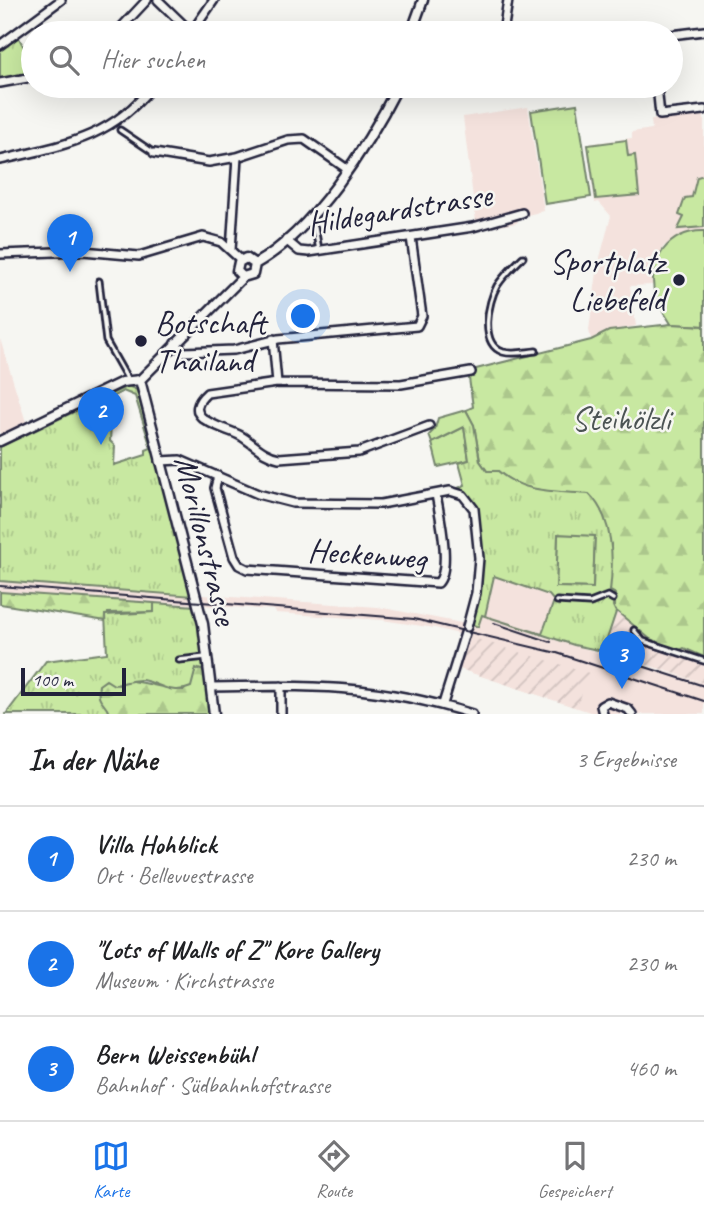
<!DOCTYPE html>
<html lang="de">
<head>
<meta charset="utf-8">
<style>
  body { margin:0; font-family:Caveat,sans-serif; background:#f2f2f2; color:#202124 }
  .scale { position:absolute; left:21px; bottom:18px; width:105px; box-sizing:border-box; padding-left:7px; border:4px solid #22223b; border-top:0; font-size:19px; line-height:24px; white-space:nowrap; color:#22223b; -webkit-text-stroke:5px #f6f6f2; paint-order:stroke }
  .you { position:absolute; left:304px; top:317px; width:24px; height:24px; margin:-18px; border:5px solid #fff; border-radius:50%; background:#1a73e8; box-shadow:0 0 0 10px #1a73e833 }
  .badge { display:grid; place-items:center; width:46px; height:46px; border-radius:50%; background:#1a73e8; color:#fff; font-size:23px; font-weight:700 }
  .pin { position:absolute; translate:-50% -58px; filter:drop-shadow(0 2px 4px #0008) }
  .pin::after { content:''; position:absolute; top:37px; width:24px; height:21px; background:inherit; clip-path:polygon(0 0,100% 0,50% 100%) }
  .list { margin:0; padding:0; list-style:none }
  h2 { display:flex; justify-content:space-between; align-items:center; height:91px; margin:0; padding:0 28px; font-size:30px }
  h2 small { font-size:23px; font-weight:400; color:#757577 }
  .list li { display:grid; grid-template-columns:46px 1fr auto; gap:21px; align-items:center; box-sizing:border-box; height:105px; padding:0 28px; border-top:2px solid #e0e0e0 }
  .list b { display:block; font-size:26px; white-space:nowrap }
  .list p { margin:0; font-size:23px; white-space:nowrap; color:#757577 }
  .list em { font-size:23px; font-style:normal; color:#757577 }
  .icon { flex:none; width:38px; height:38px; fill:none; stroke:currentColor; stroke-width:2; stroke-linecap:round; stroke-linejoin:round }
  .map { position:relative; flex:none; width:704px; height:714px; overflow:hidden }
  .search { position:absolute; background:#fff; box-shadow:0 7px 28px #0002; left:21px; right:21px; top:21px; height:77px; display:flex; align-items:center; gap:18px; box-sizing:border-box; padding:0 24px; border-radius:38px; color:#757577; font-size:26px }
  .sheet { height:406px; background:#fff }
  nav { display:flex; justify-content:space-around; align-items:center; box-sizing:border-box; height:98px; border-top:2px solid #e0e0e0; background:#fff; font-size:19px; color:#757577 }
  nav a { display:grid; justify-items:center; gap:4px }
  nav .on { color:#1a73e8 }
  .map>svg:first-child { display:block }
</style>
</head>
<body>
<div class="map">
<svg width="704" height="714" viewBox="0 0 704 714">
  <defs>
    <pattern id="industrial-furrows" width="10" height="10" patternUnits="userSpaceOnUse" patternTransform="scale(1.75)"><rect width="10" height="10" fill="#f4e2dd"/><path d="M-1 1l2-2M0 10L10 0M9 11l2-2" fill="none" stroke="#d1c2bf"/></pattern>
    <pattern id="forest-firs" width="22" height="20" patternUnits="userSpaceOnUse" patternTransform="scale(1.75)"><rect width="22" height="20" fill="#c8e8a1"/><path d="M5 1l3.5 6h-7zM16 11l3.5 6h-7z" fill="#acc78c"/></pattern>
    <pattern id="park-tufts" width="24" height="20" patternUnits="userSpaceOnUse" patternTransform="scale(1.75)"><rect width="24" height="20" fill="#c8e8a1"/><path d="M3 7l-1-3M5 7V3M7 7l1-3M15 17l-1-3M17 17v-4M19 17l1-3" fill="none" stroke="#acc78c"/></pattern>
  </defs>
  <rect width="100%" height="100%" fill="#f6f6f2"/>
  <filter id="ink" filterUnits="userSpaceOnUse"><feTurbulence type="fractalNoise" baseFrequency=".0143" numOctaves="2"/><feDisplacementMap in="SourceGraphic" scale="14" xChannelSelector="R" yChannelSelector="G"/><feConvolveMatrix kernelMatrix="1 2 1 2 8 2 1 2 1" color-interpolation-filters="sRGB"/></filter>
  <g filter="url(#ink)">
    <path fill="#f4e2dd" d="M528 107 544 211 519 217 517 223 477 230 463 117Z
      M704 113V231L664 246 656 262 653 285 630 286 636 326 609 331 591 340 589 330 598 265 611 216 599 202 595 203 587 144 632 138V132L652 129 651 120Z
      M0 339 26 422 0 435Z
      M494 576 542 590 554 601 542 636 704 683V714H596L457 668 467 636 435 628 382 620 276 613 274 610 0 592V581L378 607 477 626 481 615 485 616Z"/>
    <path fill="url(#industrial-furrows)" d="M617 609 640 632 704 657V683L603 651Z
      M467 636 589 673 577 708 457 668Z"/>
    <path fill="#c8e8a1" stroke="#75856e" stroke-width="2" d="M577 104 591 197 545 204 531 111Z
      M626 140 628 156 635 155 639 195 596 199 588 145Z
      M704 175V227L678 229 684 217 679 215 685 198 692 197 697 177Z
      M704 231V326L671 324C666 315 658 305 655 295 646 262 669 230 704 231Z
      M464 427 469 460 438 467 432 443Z
      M558 534 595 535 593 588 556 587Z"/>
    <path fill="url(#forest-firs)" stroke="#75856e" stroke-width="2" d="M671 324 704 326V657L684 648 678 651 650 639 614 609 615 594 610 591 611 544 560 492C536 491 516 487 498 471H487L480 461 474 425 466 410 473 407 468 371 591 340 609 331Z
      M0 592 154 603 155 612 108 613 106 621 0 604Z
      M196 668 207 672 210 714H109L99 703 98 685 106 680 119 685 126 680C146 682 163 689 184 690L192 680Z"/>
    <path fill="url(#park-tufts)" stroke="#75856e" stroke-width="2" fill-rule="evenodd" d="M18 36 33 65V72L0 79V50Z
      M128 386 137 390 193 596 0 581V447ZM123 391 135 396 151 448 146 450V455L114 465 115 446 110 441 112 408 108 399Z
      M466 410 474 425 480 461 487 471H498C524 494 556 491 589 494 613 517 614 559 610 591L614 593 613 606 616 612 603 651 574 645 482 615 478 627 471 624 482 562 476 516 456 489 465 485 459 463 469 460 464 427 432 443 429 435 435 429 438 418ZM558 534 595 536 593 588 556 587ZM494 576 549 595 554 601 542 634 485 616Z
      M154 603 195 606 207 672 196 668 191 687C171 696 160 683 142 680 130 679 124 684 114 685L106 680 99 685C96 705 106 701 109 714H6L46 661 107 653 105 615 154 612Z"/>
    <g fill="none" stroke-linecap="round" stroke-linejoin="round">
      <g stroke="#22223b" stroke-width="9">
        <path id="service" d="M120 130 154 153
          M309 220 315 228 319 250
          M523 257C514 266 504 275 497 286 488 302 479 344 503 352 513 355 525 352 536 351
          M99 281 106 341 128 380
          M557 601 590 603 608 596 613 599
          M634 630 643 641 704 661
          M179 660 206 657"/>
      </g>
      <g stroke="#22223b" stroke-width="12">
        <path id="minor" d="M158 0 191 32
          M116 33 147 0
          M191 33 214 0
          M503 33 508 0
          M671 35 704 31
          M0 45 61 0
          M0 83 33 77
          M657 86 660 115 704 110
          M154 153 209 162 237 157 288 140 304 139 347 169
          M0 160C60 146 112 139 152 86
          M286 240 299 251 309 252 473 227 522 213
          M231 250 237 157
          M0 254 83 251 139 256 203 237 221 242 241 260
          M273 339 277 383 401 384 471 372
          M175 343 184 352 234 350 278 339 417 326 422 316 411 237
          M277 383 207 393C177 420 226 427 241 436 254 444 263 455 279 458L359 452 429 426
          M160 461 180 460 258 494 293 503 381 504 450 491 463 495 474 509 479 558 476 593 467 627
          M218 476 215 488 234 557 239 565 247 569 438 583C452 568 439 513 436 494
          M281 686V714
          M211 687C310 685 376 684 472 714
          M443 704 465 633
          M603 714 601 706 608 702 628 709 632 714"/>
      </g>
      <g stroke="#22223b" stroke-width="13">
        <path id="tertiary" d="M411 33 423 0
          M255 264C314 231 368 145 398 86
          M243 277 237 271 239 262 246 258 255 264
          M140 380 203 624 214 714
          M140 380 243 277 253 274 255 264
          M0 441 122 382 140 380"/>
      </g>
      <use href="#service" stroke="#f6f6f2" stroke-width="3.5"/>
      <use href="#minor" stroke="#f6f6f2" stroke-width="7"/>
      <use href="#tertiary" stroke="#f6f6f2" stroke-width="8"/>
      <path stroke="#22223b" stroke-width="2" d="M0 586 414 619 557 653 704 701
        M494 623 551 642
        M608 655 704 686"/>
    </g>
  </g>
  <g fill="#22223b" stroke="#f6f6f2" stroke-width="2.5">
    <circle cx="679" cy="280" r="7"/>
    <circle cx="141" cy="341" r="7"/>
  </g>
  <g text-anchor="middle" stroke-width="5" stroke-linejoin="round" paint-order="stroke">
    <g font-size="33" fill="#22223b" stroke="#f6f6f2">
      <text transform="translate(399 208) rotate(-9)" y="12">Hildegardstrasse</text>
      <text transform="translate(207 540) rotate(76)" y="12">Morillonstrasse</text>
      <text transform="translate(367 553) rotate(4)" y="12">Heckenweg</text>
    </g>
    <g font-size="33" fill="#22223b" stroke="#f6f6f2" text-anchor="end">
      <text x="665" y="273">Sportplatz<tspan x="665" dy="38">Liebefeld</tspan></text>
      <text x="155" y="334" text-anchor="start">Botschaft<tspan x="155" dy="38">Thailand</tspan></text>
    </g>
    <g font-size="33" fill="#4c5454" stroke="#f6f6f2">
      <text x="621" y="430">Steihölzli</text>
    </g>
  </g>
</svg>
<div class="scale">100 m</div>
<div class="you"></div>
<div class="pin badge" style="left:70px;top:272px">1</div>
<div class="pin badge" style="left:101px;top:445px">2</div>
<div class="pin badge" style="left:622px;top:689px">3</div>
<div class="search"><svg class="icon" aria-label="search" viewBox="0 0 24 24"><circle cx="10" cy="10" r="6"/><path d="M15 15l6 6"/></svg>Hier suchen</div>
</div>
<section class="sheet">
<h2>In der Nähe<small>3 Ergebnisse</small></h2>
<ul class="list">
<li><span class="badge">1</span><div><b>Villa Hohblick</b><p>Ort · Bellevuestrasse</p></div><em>230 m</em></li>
<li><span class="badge">2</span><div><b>&quot;Lots of Walls of Z&quot; Kore Gallery</b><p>Museum · Kirchstrasse</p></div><em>230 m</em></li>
<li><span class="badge">3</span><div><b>Bern Weissenbühl</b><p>Bahnhof · Südbahnhofstrasse</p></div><em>460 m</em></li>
</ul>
</section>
<nav>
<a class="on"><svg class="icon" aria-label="map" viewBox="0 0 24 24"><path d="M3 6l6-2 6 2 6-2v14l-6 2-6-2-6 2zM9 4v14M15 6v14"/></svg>Karte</a>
<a><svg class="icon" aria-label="directions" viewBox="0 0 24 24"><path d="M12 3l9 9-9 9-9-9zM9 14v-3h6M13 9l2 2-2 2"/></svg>Route</a>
<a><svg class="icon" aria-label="saved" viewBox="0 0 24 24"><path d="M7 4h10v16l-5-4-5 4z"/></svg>Gespeichert</a>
</nav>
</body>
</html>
